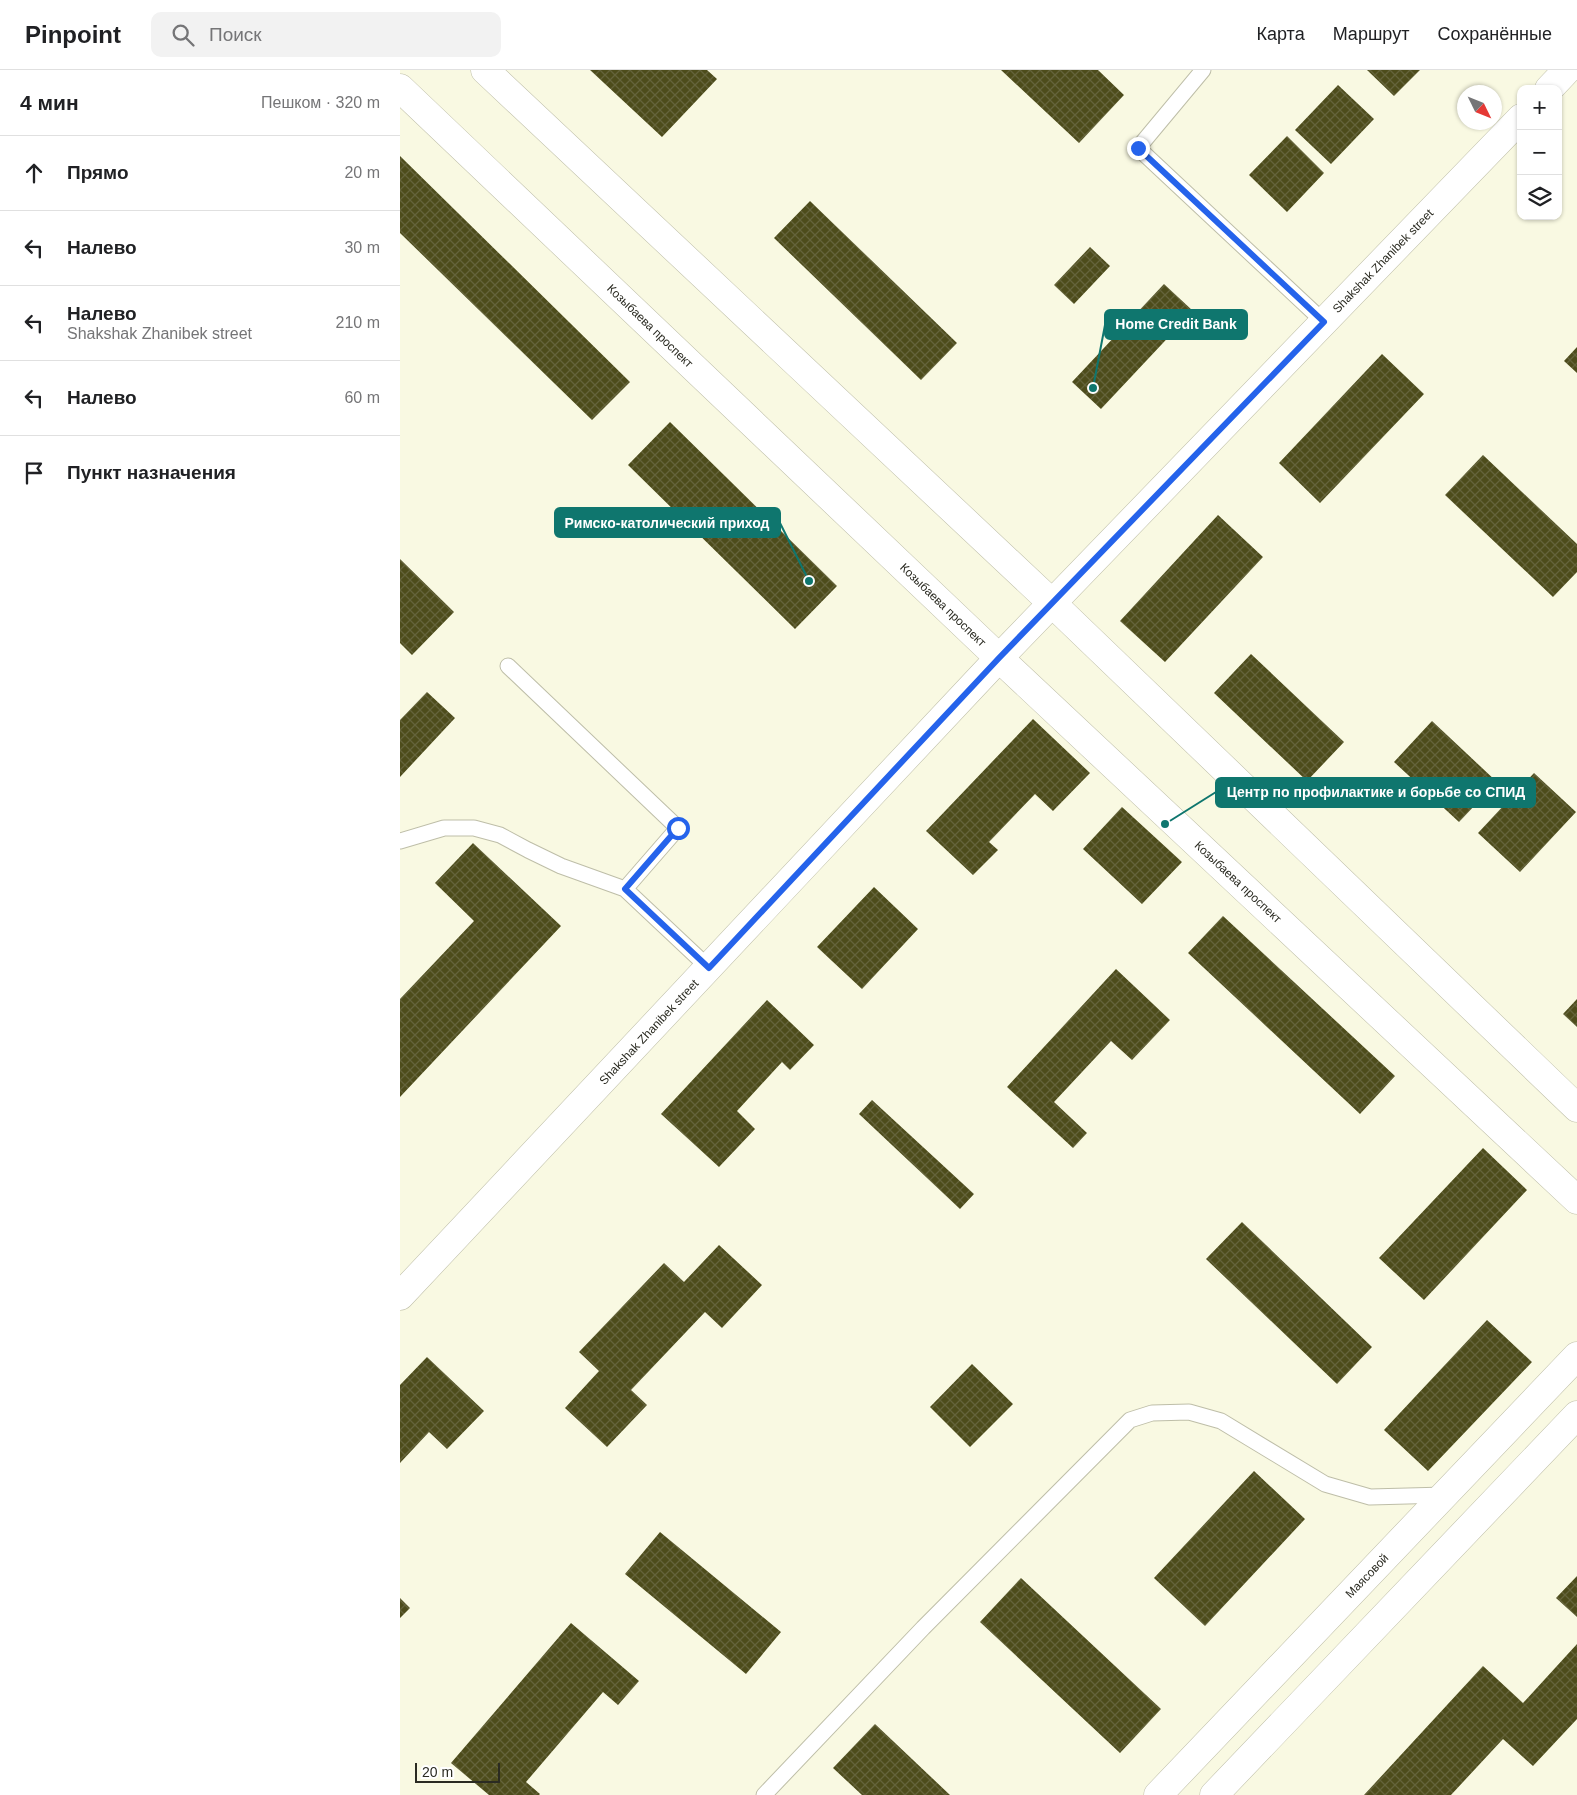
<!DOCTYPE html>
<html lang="ru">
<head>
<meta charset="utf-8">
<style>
  body { margin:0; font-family:Helvetica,sans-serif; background:#f2f2f2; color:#202124 }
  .controls { position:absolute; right:15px; top:15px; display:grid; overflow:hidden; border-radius:10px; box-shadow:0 1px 4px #0004 }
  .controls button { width:45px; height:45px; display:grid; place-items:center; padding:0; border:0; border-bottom:1px solid #e0e0e0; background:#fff; color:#202124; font:25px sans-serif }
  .compass { position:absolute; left:1057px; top:15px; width:45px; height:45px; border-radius:50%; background:#fff; box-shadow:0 1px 4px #0004; rotate:133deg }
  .scale { position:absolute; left:15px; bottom:12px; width:85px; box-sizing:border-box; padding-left:5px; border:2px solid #2b2b22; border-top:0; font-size:14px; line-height:18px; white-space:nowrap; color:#2b2b22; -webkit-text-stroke:4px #fff; paint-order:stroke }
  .stop { position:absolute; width:15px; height:15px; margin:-11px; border:4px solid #2563eb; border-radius:50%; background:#fff }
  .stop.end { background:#2563eb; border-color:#fff; box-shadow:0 1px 5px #0008 }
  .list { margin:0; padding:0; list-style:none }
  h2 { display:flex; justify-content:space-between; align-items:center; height:65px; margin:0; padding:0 20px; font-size:21px }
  h2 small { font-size:16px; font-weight:400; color:#757577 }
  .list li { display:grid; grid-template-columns:32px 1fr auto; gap:15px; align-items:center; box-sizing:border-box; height:75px; padding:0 20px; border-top:1px solid #e0e0e0 }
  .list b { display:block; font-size:19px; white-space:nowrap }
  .list p { margin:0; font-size:16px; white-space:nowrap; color:#757577 }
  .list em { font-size:16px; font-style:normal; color:#757577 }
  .icon { flex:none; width:28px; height:28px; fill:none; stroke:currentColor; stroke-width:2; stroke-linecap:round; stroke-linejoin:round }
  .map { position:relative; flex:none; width:1177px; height:1725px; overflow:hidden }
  header { display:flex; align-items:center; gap:30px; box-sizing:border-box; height:70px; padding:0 25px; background:#fff; border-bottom:1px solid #e0e0e0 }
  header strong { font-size:24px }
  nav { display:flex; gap:28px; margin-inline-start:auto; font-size:18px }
  .search { width:350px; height:45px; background:#f2f2f2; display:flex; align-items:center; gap:12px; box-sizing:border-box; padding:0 18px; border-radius:10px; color:#757577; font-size:19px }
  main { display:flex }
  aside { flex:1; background:#fff }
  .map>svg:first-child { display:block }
</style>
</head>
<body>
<header>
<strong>Pinpoint</strong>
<div class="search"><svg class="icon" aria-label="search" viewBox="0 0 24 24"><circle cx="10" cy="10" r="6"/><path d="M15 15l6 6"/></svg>Поиск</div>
<nav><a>Карта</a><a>Маршрут</a><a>Сохранённые</a></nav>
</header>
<main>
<aside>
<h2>4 мин<small>Пешком · 320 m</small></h2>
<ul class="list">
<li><svg class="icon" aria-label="ahead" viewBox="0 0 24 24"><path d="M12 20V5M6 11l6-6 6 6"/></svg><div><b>Прямо</b></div><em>20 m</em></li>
<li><svg class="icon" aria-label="left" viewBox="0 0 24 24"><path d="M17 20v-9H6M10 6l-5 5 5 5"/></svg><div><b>Налево</b></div><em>30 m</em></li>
<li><svg class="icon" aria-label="left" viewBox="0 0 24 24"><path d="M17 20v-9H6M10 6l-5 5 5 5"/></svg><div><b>Налево</b><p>Shakshak Zhanibek street</p></div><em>210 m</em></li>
<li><svg class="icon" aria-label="left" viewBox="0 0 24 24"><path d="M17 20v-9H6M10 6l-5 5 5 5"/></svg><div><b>Налево</b></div><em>60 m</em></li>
<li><svg class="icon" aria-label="arrive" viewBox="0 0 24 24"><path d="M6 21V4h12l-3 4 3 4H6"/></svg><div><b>Пункт назначения</b></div></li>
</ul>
</aside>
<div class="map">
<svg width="1177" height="1725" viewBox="0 0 1177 1725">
  <defs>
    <pattern id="building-cross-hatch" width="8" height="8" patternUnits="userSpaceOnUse" patternTransform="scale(1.25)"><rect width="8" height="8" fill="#4d4c1b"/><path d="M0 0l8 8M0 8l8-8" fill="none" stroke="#64633b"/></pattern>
  </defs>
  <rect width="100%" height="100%" fill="#f9f9e2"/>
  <path fill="url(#building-cross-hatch)" d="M190 0H307L317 9 262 67Z
    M601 0H698L724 25 679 73Z
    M967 0H1020L994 26Z
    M938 15 974 49 931 94 895 60Z
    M887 66 924 103 887 142 849 105Z
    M0 86 230 312 192 350 0 163Z
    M410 131 557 273 521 310 374 168Z
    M690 177 710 196 674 234 654 215Z
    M764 214 793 241 701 339 672 312Z
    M1177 277V303L1164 291Z
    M982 284 1024 324 920 433 879 393Z
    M270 352 437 516 395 559 228 395Z
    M1083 385 1177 474V502L1153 527 1045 425Z
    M818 445 863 487 765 592 720 551Z
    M0 489 54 542 12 585 0 573Z
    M851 584 944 672 907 711 814 623Z
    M27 622 55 648 0 707V650Z
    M633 649 690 703 653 741 635 724 589 772 598 780 573 805 526 761Z
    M1032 651 1097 712 1059 752 994 692Z
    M1134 703 1176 742 1120 802 1078 763Z
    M722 737 782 792 742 834 683 779Z
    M73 773 161 856 0 1027V929L74 851 35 813Z
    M474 817 518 859 462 919 417 877Z
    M823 846 995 1006 960 1044 788 883Z
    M716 899 770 950 732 990 711 971 654 1032 687 1063 673 1078 607 1017Z
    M1177 929V957L1163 944Z
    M367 930 414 975 390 1000 382 992 337 1041 355 1059 319 1097 261 1044Z
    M472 1030 574 1124 560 1139 459 1044Z
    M1083 1078 1127 1120 1024 1230 979 1188Z
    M842 1152 972 1277 937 1314 806 1189Z
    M319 1175 362 1215 322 1258 305 1242 231 1320 247 1335 207 1377 165 1338 199 1301 179 1282 264 1193 284 1212Z
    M1087 1250 1132 1292 1028 1401 984 1360Z
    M27 1287 84 1341 47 1379 29 1362 0 1393V1315Z
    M572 1294 613 1334 570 1377 530 1337Z
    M854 1401 905 1449 805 1556 754 1508Z
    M260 1462 381 1562 346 1604 225 1504Z
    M1177 1506V1547L1156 1528Z
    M621 1508 761 1639 720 1683 580 1552Z
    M0 1528 10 1538 0 1548Z
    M171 1553 239 1611 218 1635 203 1622 126 1712 140 1724 139 1725H89L51 1693Z
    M1177 1574V1649L1133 1696 1103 1669 1051 1725H964L1083 1596 1123 1633Z
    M475 1654 550 1725H462L433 1698Z"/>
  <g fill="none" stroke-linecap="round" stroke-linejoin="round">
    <g stroke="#bebea8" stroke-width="17">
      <path id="service" d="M803 0 738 78 924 252
        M108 596 278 758 225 819
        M0 771 44 758H74L100 765 128 780 161 796 225 819 309 898
        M364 1725 523 1558 730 1350 752 1343 789 1342 821 1351 925 1414 970 1427 1045 1425"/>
    </g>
    <g stroke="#bebea8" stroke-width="29">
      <path id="minor" d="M85 0 653 534 1177 1038
        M0 18 599 588 1177 1130
        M758 1725 1177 1286
        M814 1725 1177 1345"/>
    </g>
    <g stroke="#bebea8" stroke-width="29">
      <path id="tertiary" d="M1149 19 1167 0
        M0 1226 599 588 1121 48"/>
    </g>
    <use href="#service" stroke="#fff" stroke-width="15"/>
    <use href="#minor" stroke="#fff" stroke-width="28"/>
    <use href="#tertiary" stroke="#fff" stroke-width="28"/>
  </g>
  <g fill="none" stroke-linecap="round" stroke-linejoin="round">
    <path stroke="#2563eb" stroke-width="6" d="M278 758 225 819 309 898 599 588 924 252 738 78"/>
  </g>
  <g text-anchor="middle" stroke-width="5" stroke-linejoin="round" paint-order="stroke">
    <g font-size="12" fill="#2b2b22" stroke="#fff">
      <text transform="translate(983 191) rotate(-46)" y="4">Shakshak Zhanibek street</text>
      <text transform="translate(250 256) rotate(44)" y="4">Козыбаева проспект</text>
      <text transform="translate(543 535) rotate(44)" y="4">Козыбаева проспект</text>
      <text transform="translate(838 812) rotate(43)" y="4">Козыбаева проспект</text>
      <text transform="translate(249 962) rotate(-47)" y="4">Shakshak Zhanibek street</text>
      <text transform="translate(967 1506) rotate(-46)" y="4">Маясовой</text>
    </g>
  </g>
  <path fill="none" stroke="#0f766e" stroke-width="2" d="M693 318L705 255M409 511L380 453M765 754L816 722"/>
  <g fill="#0f766e" stroke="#fff" stroke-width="2">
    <circle cx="693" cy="318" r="5"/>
    <circle cx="409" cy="511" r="5"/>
    <circle cx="765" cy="754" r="5"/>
  </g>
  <g fill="#0f766e" stroke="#0f766e" stroke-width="2">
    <rect x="705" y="240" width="142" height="29" rx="5"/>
    <rect x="155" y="438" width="225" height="29" rx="5"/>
    <rect x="816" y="708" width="319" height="29" rx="5"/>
  </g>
  <g font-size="14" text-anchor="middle" font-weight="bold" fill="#fff">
    <text x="776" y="259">Home Credit Bank</text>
    <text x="267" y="458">Римско-католический приход</text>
    <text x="976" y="727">Центр по профилактике и борьбе со СПИД</text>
  </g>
</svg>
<div class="controls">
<button>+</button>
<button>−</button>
<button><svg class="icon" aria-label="layers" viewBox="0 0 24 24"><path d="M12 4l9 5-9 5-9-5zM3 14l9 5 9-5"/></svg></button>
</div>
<svg class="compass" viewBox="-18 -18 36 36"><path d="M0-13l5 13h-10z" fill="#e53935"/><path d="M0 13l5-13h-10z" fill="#757577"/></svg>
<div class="scale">20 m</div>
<div class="stop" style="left:278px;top:758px"></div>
<div class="stop end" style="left:738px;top:78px"></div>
</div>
</main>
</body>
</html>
